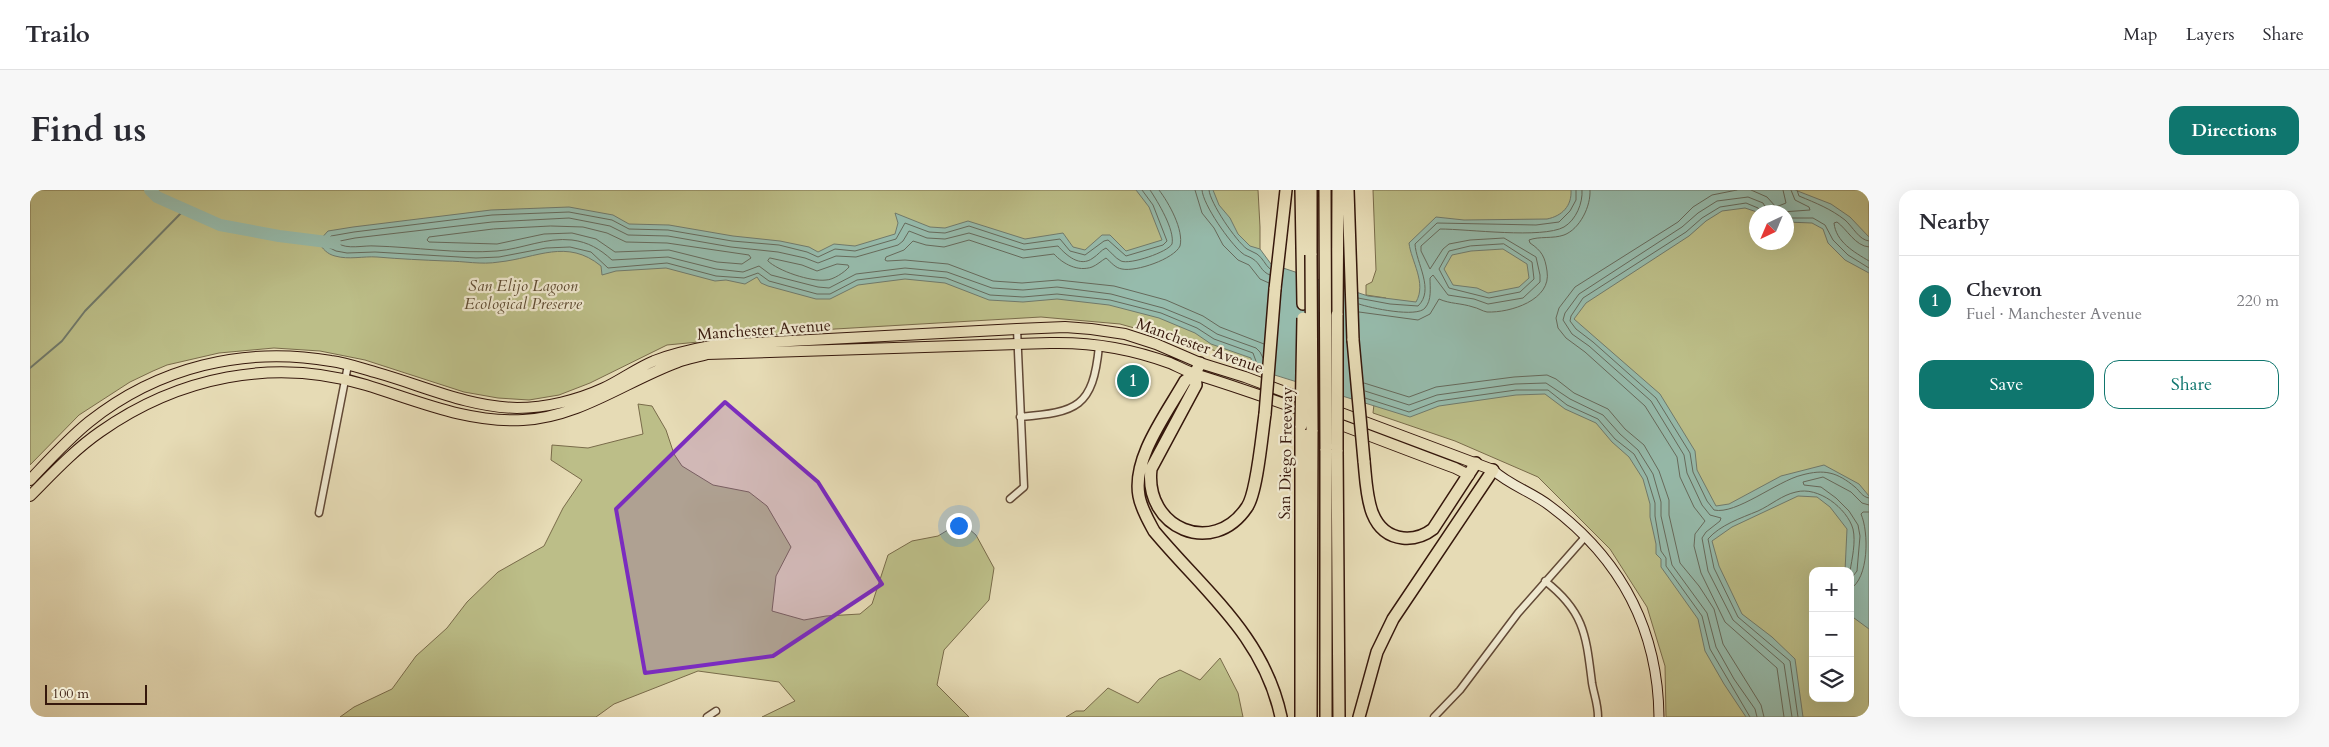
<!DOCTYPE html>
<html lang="en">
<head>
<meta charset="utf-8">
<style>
  body { margin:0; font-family:Cardo,serif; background:#f7f7f7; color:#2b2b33 }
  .controls { position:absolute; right:15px; bottom:15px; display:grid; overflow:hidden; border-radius:10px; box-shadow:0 5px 20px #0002 }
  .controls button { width:45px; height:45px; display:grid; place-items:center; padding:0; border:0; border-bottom:1px solid #e1e1e2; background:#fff; color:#2b2b33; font:25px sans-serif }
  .compass { position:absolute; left:1719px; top:15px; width:45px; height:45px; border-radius:50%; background:#fff; box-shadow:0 5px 20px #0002; rotate:224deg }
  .scale { position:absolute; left:15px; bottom:12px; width:102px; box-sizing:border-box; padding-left:5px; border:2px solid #36180c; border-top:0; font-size:14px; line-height:18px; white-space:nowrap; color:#36180c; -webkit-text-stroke:4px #efe8cf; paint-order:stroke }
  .you { position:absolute; left:928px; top:335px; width:18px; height:18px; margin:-12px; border:4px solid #fff; border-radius:50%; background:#1a73e8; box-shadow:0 0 0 8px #1a73e833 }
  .badge { display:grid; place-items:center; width:32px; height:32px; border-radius:50%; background:#0f766e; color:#fff; font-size:16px; font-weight:700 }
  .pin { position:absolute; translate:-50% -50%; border:2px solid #fff; box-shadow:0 1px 5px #0006 }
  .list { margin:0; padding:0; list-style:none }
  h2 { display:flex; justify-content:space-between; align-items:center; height:65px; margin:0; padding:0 20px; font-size:21px }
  h2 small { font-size:16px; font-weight:400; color:#7c7c81 }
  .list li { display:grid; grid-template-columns:32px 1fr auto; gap:15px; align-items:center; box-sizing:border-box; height:90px; padding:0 20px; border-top:1px solid #e1e1e2 }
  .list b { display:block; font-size:19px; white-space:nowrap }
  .list p { margin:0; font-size:16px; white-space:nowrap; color:#7c7c81 }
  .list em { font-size:16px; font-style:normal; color:#7c7c81 }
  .actions { display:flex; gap:10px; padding:15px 20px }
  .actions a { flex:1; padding:11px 0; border:1px solid #0f766e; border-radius:15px; text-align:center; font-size:18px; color:#0f766e }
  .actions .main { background:#0f766e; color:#fff }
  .icon { flex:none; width:28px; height:28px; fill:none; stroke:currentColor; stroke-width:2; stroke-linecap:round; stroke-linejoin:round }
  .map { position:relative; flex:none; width:1839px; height:527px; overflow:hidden; border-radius:15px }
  header { display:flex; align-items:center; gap:30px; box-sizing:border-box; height:70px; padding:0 25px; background:#fff; border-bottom:1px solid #e1e1e2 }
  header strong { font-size:24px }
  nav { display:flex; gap:28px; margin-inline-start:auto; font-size:18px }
  .intro { display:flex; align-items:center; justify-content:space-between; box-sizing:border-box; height:120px; padding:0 30px }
  h1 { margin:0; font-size:35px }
  .button { padding:12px 22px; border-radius:15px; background:#0f766e; color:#fff; font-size:18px; font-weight:700 }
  main { display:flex; gap:30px; padding:0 30px }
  aside { flex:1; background:#fff; border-radius:15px; box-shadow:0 5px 20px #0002 }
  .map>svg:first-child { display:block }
</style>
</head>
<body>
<header>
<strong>Trailo</strong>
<nav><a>Map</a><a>Layers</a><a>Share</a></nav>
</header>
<div class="intro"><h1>Find us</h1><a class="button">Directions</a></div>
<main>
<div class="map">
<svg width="1839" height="527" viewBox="0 0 1839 527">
  <rect width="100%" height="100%" fill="#e6dbb5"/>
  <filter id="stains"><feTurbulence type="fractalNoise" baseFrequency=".004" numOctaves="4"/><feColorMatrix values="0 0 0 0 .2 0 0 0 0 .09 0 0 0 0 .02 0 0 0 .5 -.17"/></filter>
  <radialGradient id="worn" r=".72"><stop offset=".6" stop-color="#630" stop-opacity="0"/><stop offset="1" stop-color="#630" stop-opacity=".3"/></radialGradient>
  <path fill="#bcbe88" stroke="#796b4a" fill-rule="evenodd" d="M0 0H1228L1230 37V181L1183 160 1090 134 1011 127 805 139 637 155 560 193 529 205 499 210 468 208 434 202 335 170 290 161 244 158 189 163 137 175 123 181 100 192 49 225 0 275Z
    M1343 0H1839V527H1636L1635 476 1617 417 1580 359 1508 287 1425 251 1343 223 1356 108 1336 105V95L1342 92 1346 80ZM1726 22H1756V52H1726ZM1783 381H1820V508H1783Z
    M608 214 622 216 636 240 644 264 652 276 683 295 719 302 737 316 761 357 746 386 742 421 774 430 796 426 830 424 842 414 858 365 882 351 908 346 931 332 946 345 964 378 959 410 914 460 907 495 939 527H732L765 511 749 492 668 481 584 514 566 527H310L324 517 362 499 386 466 417 438 437 412 468 382 514 356 533 318 552 290 521 270 522 255 558 258 613 244Z
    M1190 468 1208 503 1213 527H1036L1046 521H1054L1078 498 1108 513 1129 489 1150 480 1170 490Z"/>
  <path fill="#96bbac" stroke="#707a6c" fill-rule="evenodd" d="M1106 0H1183L1189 15 1200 28 1208 44 1220 56 1230 59 1241 74 1338 106 1386 112C1397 93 1381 71 1379 53L1406 27 1434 30 1517 29C1532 26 1542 16 1541 0H1765L1801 14 1820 27 1839 47V83L1815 70 1798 53 1793 39 1782 33 1757 32 1756 22H1727L1715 18 1692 21 1676 31 1659 46 1556 113 1544 129 1630 204 1665 261 1667 280 1686 316 1699 314 1751 286 1794 275 1829 294 1839 306V439L1820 425V381H1815L1817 339 1800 317 1787 307 1768 306 1702 337 1682 351 1689 376 1712 424 1742 447 1765 469 1773 527H1716L1694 494 1675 461 1668 429 1631 377V369L1626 364V354L1620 327V314L1613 289 1599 267 1582 252 1566 233 1535 219 1515 204 1486 205 1409 216 1380 227 1222 178 1221 168 1181 154 1165 143 1129 128 1079 115 1027 109 993 112 959 110 915 93 875 89 828 95 800 109H786L738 96 731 93 727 87 715 94 696 90 685 91 636 78 586 81 572 85 571 76C537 48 507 68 469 72 451 75 434 71 416 71 393 70 370 69 347 67 333 66 319 70 305 66 297 64 293 59 288 52L298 41 323 37 461 20 539 17 583 25 599 34 639 35 703 46 750 51 779 57 788 62 804 54 825 56 865 44 868 33 865 23 900 37 915 38 938 31 995 49 1033 43 1043 57 1055 60 1072 45H1080L1096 61 1132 50 1119 17ZM1473 59 1497 74 1499 88 1489 97 1458 103 1447 98 1423 95 1414 79 1422 65 1441 61Z"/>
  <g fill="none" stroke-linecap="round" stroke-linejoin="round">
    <path stroke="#666a5c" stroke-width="1" d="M1112 0 1123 15 1137 51 1133 55 1096 66 1078 50 1074 51 1055 65 1040 61 1030 49 994 54 939 36 915 43 899 42 875 33 866 49 825 61 805 59 788 67 777 62 749 55 702 51 638 40 599 39 582 30 539 22 462 25 324 42 301 46 295 53 298 57 306 61 317 63 345 62 446 68 469 67 516 58 540 57 561 62 578 78 637 73 686 86 714 88 728 83 739 91 787 104H800L827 90 875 84 916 88 960 105 993 107 1027 104 1080 110 1131 123 1167 138 1184 149 1223 163 1227 174 1232 176
      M1120 0C1128 12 1145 40 1142 54 1138 62 1100 75 1091 71 1085 68 1081 62 1076 58 1071 60 1068 65 1063 68 1050 78 1036 65 1028 56L994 60 939 43 915 49 897 48 879 41 873 51 868 55 826 67 806 66 788 73 775 68 748 62 701 57 638 46 598 45 580 36 539 28 462 32 325 48 310 51 308 53C316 60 335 55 345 56 384 57 428 64 467 61 492 59 516 47 542 50 558 52 570 59 582 70L638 67 686 79 713 82 729 76 741 85 788 97 799 98 826 84 875 78 917 82 962 98 993 100 1027 97 1081 104 1133 118 1170 133 1187 144 1226 158 1230 162 1233 168
      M1129 0C1139 13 1154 40 1150 56 1144 69 1106 82 1092 79 1085 78 1081 72 1076 68 1071 71 1067 75 1062 77 1048 82 1033 74 1024 64L993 68 939 50 914 57 896 55 883 51 874 60 856 67 855 70 857 71 875 70 918 74 963 91 992 93 1028 90 1084 96 1136 110 1173 126 1190 137 1234 154
      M1165 0 1172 23 1184 38 1193 55 1208 70 1219 75 1230 89 1239 93
      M1172 0C1173 15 1200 53 1212 63 1215 66 1219 66 1223 69 1230 73 1231 82 1240 85
      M1179 0C1180 13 1206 51 1217 59 1220 61 1224 62 1227 64 1233 68 1235 75 1240 79
      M1707 0 1682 5 1663 17 1648 32 1545 97 1529 118 1526 128 1528 138 1536 148 1555 162 1615 216 1647 267 1650 287 1664 317 1675 331 1665 344 1664 356 1671 383 1695 432 1747 478 1754 527
      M1721 0 1737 7 1746 17 1756 13 1753 0
      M1767 0 1769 6C1786 13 1801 19 1815 30 1823 37 1829 50 1839 51
      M1731 22 1728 18 1716 13 1690 17 1672 28 1656 42 1553 108 1541 126 1540 131 1546 139 1563 152 1626 208 1660 263 1663 282 1677 311 1684 320C1706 325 1747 291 1772 285 1794 279 1807 282 1825 297 1830 301 1832 307 1839 308
      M1738 22 1733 13 1718 7 1687 11 1668 23 1652 37 1549 104 1535 123 1533 130 1542 144 1559 156 1621 211 1654 265 1657 283 1672 315 1680 325 1691 328 1690 331 1676 342 1672 348 1678 381 1703 430 1754 474 1762 527
      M1752 22 1780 20 1779 17 1765 10 1761 0
      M1756 28H1783L1795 35 1803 50 1818 65 1839 78
      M521 36 553 37 577 43 596 52 637 53 719 65 721 68 712 74 687 72 639 60 585 62 566 49 542 43 514 44 467 54 399 52 397 50 399 47 463 39Z
      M1474 54 1502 72 1504 89 1490 102 1459 108 1419 98 1409 79 1419 61 1440 56Z
      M1839 57C1825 56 1817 39 1807 32L1804 33C1806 52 1824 62 1839 71
      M740 68 772 75 787 81 807 74 818 75 819 77C815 82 803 90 796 90 781 92 748 81 738 71Z
      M1328 108 1360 114 1388 116C1405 100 1386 73 1385 54L1407 33 1506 35 1529 32 1540 21 1546 10V0
      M1329 114C1340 118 1387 128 1395 118 1402 110 1400 98 1400 88L1403 85 1418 105 1444 109 1458 114 1493 108 1510 92V85L1506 67 1474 48 1440 50 1419 54 1413 59 1400 79 1391 61V56L1410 39C1438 39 1512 49 1534 37 1546 30 1553 13 1552 0
      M1329 122 1388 130 1400 124 1409 109C1420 114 1431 113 1443 117 1448 118 1452 121 1457 122 1480 123 1522 110 1517 81 1515 67 1512 61 1500 53L1499 50C1509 46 1523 49 1534 45 1550 39 1561 16 1560 0
      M1334 193 1379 207 1406 197 1484 187 1517 185 1526 189 1544 203 1578 219 1595 239 1614 255 1629 281 1639 310V325L1650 373 1669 396 1684 419 1693 454 1731 515 1734 527
      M1335 201 1379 215 1407 205 1485 194 1516 193 1540 209 1573 225 1590 244 1608 260 1623 284 1631 312V326L1642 375 1677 423 1686 457 1704 489 1725 519 1727 527
      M1335 208 1379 222 1408 211 1486 200H1518L1537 215 1568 229 1585 249 1604 264 1617 287 1625 313V326L1631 361 1636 368V376L1672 426 1680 459 1720 527
      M1820 390 1827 381 1830 346 1828 335 1819 321 1806 308 1791 297 1774 295 1773 292 1793 287 1821 302 1832 313 1839 315
      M1820 399C1839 389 1839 342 1831 324L1833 322H1839
      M1768 527 1760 471 1708 427 1684 378 1678 349C1690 335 1711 328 1728 321 1741 315 1752 305 1766 302 1788 296 1817 318 1823 339 1826 352 1822 369 1820 381"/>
    <path stroke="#707a6c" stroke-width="2" d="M0 178 32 151 55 121 155 19"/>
    <path stroke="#96bbac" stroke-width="12" d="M120 0 127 7 190 35 249 46 305 53"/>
    <g stroke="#624936" stroke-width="9">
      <path id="minor" d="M990 227C1047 222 1063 218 1069 156
        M980 309 994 297 987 139
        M289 323 318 175
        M1515 391C1555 422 1556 446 1562 493 1564 505 1568 514 1568 527
        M677 527 686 521
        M1404 527 1430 500 1488 423 1556 346"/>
    </g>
    <g stroke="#36180c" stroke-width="11">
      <path id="secondary" d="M1463 280C1479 295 1502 302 1520 316 1591 369 1628 439 1629 527"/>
    </g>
    <g stroke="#36180c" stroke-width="12">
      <path id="primary" d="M0 290C19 270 38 249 59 232 128 177 214 156 301 171 317 173 333 179 348 183 394 196 438 217 487 218 516 218 548 210 574 198 591 190 607 178 624 171 645 163 664 159 686 155L987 139 1035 137 1061 139 1095 144 1126 154 1170 173 1215 187 1463 280
        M0 306C22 284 44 260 70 242 148 187 243 167 336 195 388 211 437 233 493 230 550 227 596 191 648 172 657 168 668 167 677 164L1020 153C1060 152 1102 159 1140 173 1149 177 1158 182 1168 185 1255 212 1339 246 1425 278L1439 285"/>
    </g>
    <g stroke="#36180c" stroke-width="14">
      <path id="motorway" d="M1271 0 1273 114
        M1318 0 1323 150
        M1281 65V0
        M1245 99 1256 0
        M1307 125 1308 0
        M1170 173 1165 184 1155 191C1137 223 1102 268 1109 306 1111 318 1118 330 1124 341 1174 401 1234 446 1251 527
        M1165 184 1166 195 1121 279C1114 338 1183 368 1217 317 1227 303 1232 244 1235 224
        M1296 259V527
        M1307 260 1309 527
        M1334 271C1337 299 1336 344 1373 348 1384 349 1394 346 1403 339L1446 273
        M1271 527V236
        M1281 527 1282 240
        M1329 527 1347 462 1363 429 1463 280"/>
    </g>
    <use href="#minor" stroke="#efe8cf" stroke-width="6"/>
    <use href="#secondary" stroke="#efe8cf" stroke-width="9"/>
    <use href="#primary" stroke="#e6dbb5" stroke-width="10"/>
    <use href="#motorway" stroke="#e6dbb5" stroke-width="11"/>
    <g stroke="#36180c" stroke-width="14" stroke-linecap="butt">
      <path id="motorway-bridge" d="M1295 0 1296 259
        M1281 65 1282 240
        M1323 150 1334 271
        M1235 224 1245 99
        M1271 236 1273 128
        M1307 260V125"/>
    </g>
    <use href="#motorway-bridge" stroke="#e6dbb5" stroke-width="11"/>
  </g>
  <path fill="#7b2cbf" fill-opacity="0.2" stroke="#7b2cbf" stroke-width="4" stroke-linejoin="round" d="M695 212 788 292 852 394 743 466 615 483 586 319Z"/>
  <g text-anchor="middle" stroke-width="4.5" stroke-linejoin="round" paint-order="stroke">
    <g font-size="16" font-style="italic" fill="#5e4a31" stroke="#efe8cf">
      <text x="493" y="101">San Elijo Lagoon<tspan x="493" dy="18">Ecological Preserve</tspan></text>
    </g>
    <g font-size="16" fill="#36180c" stroke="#efe8cf">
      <text transform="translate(734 139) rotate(-4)" y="6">Manchester Avenue</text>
      <text transform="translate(1170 155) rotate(20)" y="6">Manchester Avenue</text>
      <text transform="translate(1255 263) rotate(-89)" y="6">San Diego Freeway</text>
    </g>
  </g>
  <rect width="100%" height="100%" filter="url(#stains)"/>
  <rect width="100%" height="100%" fill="url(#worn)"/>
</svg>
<div class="controls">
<button>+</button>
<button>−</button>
<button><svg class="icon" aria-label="layers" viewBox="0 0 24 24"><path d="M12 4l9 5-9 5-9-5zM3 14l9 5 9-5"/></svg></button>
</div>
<svg class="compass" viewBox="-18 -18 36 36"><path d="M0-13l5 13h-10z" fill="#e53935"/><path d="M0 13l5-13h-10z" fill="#7c7c81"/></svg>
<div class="scale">100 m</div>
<div class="you"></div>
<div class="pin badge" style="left:1103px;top:191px">1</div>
</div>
<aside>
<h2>Nearby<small></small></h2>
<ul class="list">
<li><span class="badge">1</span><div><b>Chevron</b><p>Fuel · Manchester Avenue</p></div><em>220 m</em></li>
</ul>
<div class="actions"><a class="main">Save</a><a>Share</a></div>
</aside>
</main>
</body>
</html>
